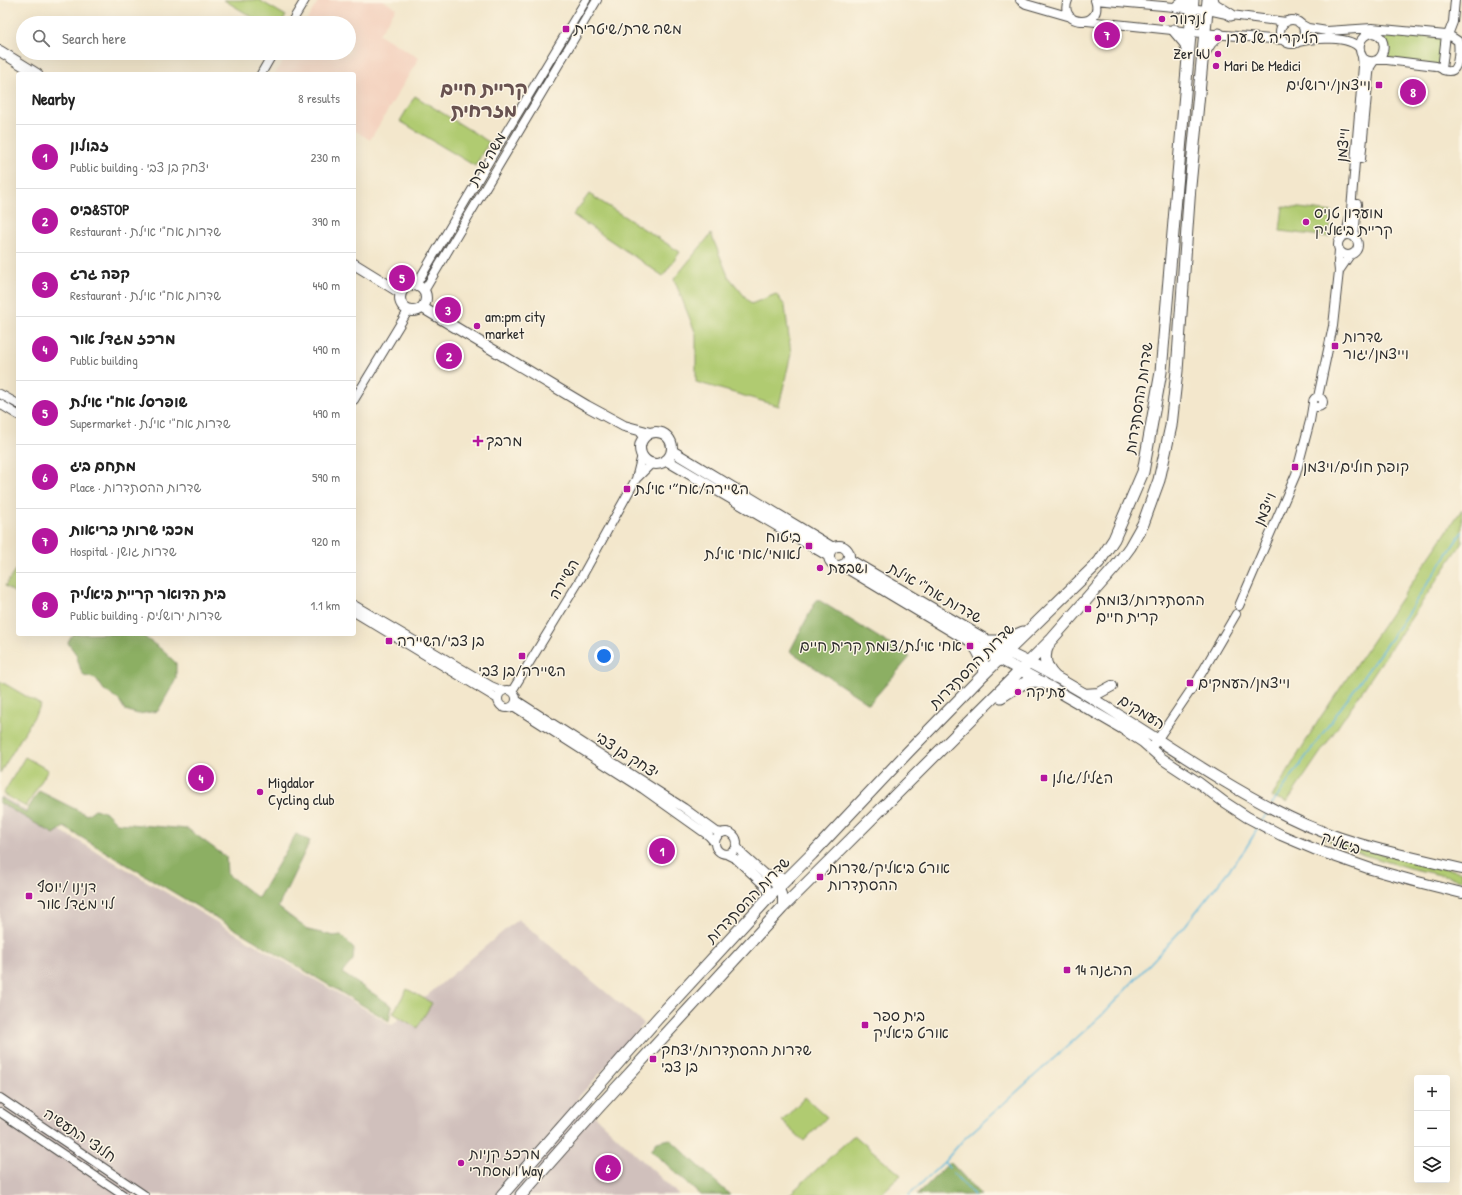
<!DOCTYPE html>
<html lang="en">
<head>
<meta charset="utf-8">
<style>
  body { margin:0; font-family:"Patrick Hand","Playpen Sans Hebrew",sans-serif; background:#f2f2f2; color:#222 }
  .controls { position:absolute; right:12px; bottom:12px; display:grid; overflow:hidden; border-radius:4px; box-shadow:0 4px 16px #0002 }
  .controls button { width:36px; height:36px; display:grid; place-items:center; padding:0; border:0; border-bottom:1px solid #e0e0e0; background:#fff; color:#222; font:20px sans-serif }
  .you { position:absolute; left:604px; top:656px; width:14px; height:14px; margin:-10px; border:3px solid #fff; border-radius:50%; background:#1a73e8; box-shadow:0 0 0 6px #1a73e833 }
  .badge { display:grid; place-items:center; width:26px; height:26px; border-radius:50%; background:#b5179e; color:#fff; font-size:13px; font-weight:700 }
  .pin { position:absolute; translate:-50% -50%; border:2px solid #fff; box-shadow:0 1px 4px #0006 }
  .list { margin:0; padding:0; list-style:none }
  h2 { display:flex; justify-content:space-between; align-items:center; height:52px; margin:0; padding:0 16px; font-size:17px }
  h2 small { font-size:13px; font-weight:400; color:#767676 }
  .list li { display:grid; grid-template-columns:26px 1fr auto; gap:12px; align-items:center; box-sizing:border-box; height:64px; padding:0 16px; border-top:1px solid #e0e0e0 }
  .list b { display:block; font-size:15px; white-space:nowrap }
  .list p { margin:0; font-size:13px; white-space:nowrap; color:#767676 }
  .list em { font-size:13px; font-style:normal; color:#767676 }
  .icon { flex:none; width:22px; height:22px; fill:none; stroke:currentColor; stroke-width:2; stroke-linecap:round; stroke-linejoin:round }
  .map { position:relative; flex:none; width:1462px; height:1195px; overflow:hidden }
  .search { position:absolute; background:#fff; box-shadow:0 4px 16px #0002; left:16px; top:16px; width:340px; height:44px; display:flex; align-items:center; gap:10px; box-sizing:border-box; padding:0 14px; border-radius:22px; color:#767676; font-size:15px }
  .panel { position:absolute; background:#fff; box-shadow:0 4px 16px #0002; left:16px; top:72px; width:340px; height:564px; border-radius:4px }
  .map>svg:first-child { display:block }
</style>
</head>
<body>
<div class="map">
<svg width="1462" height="1195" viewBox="0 0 1462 1195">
  <rect width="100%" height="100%" fill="#fcf5e5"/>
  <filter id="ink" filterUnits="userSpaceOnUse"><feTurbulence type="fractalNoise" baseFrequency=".025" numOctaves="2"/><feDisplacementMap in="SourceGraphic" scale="8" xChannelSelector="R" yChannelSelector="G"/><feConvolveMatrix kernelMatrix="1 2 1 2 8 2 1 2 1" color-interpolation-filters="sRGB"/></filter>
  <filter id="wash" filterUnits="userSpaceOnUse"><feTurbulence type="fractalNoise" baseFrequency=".012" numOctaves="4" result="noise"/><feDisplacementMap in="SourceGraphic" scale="16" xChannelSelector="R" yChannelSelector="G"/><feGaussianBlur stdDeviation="0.9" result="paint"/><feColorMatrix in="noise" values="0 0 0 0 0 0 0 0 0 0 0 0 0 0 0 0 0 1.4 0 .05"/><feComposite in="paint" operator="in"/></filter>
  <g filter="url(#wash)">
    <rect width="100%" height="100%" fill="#f3e7cc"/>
    <path fill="#f4d3c0" d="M319 0H382L396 8 379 34 419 58 370 140 354 130V74H275L288 53H349V23H305Z"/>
    <path fill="#d0c0bc" d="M0 795 392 1025 518 919 644 1024 577 1099 679 1195H0Z"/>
    <path fill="#b0cb71" stroke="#6e7b4e" d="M224 0H259L286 16 281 23H262Z
      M1395 33 1444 38 1440 66 1385 58V36Z
      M415 96 489 142 475 166 400 121Z
      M589 194 680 252 663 276 573 215Z
      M1283 206 1332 212 1329 237 1280 231Z
      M711 234 728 276 751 304 776 294 785 306 791 354 779 406 696 382V334L674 279Z
      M1462 509V543L1287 802 1272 797 1320 718Z
      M18 566V595L5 586Z
      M0 681 41 705 0 773Z
      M25 757 48 770 26 807 3 794Z
      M1323 838 1378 853 1462 872V880L1409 868 1364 855Z
      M407 989 432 1003 417 1028 393 1013Z
      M805 1097 827 1117 804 1141 782 1121Z
      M854 1135 901 1175 880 1195H789Z"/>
    <path fill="#8caf63" stroke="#5c6d47" d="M817 599 910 657 869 704 790 651Z
      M74 634H140L161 649 176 663V679L158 711 138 714 125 710 119 700 104 690 97 680 93 678 84 676 81 671 76 654 68 643 70 638Z
      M39 791 87 815 95 809 107 813 117 823 188 829 226 857 227 874 258 898 296 834 310 841 278 907 308 930 334 936 341 935 354 948 353 960 342 973 392 1006 389 1021 64 827 54 834 0 803V798L26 812Z
      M670 1139 730 1195H700L651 1150 657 1142Z
      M950 1162 981 1195H917Z"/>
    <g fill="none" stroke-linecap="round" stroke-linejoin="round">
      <path stroke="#5eb7db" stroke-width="1.5" d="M1272 804 1391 638 1462 532
        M1262 821 1268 811
        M944 1162 949 1168
        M953 1173 974 1195
        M909 1195 944 1162 963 1140 1101 1016 1184 927 1244 851 1258 828"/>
    </g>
  </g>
  <g filter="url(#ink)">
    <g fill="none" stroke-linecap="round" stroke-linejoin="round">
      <g stroke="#494743" stroke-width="10">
        <path id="minor" d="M1020 0 1026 4 1071 17
          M1068 0C1057 27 1105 29 1095 0
          M1095 0 1208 10 1231 15 1286 22
          M1280 32a12 12 0 1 1 24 0a12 12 0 1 1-24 0Z
          M1087 21 1191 32 1283 40
          M291 23 305 0
          M1299 23 1308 28 1327 31 1372 28 1446 35
          M1372 33C1393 36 1383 72 1363 58 1357 48 1359 35 1372 33Z
          M1446 35 1452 37 1458 41C1459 48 1459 65 1453 70 1450 72 1446 71 1443 70L1442 69Z
          M1448 35 1453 22 1455 0
          M1299 42C1313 38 1351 35 1360 49
          M1377 60H1387L1436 66 1442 69
          M261 74 273 53
          M1361 159 1369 74 1370 67 1374 61
          M1338 245a10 10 0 1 1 20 0a10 10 0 1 1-20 0Z
          M1346 235 1351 210 1363 66 1362 57
          M1354 237 1357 204
          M1339 271 1350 255
          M416 285 492 156 586 0
          M424 291 597 0
          M0 394 18 404
          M1318 397 1333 326 1339 271 1338 262 1339 250
          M1313 402a5 5 0 1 1 10 0a5 5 0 1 1-10 0Z
          M354 400 408 311
          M0 404 18 415
          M637 478 652 463
          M354 605 491 686 503 691
          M1239 606 1296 474 1310 421 1313 403
          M354 612 498 699
          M498 699a9 9 0 1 1 18 0a9 9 0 1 1-18 0Z
          M512 691 581 578 636 479 642 455
          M516 700 684 808 717 832 722 833
          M513 706 643 789 709 836 715 843
          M1151 749 1197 681 1236 614
          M715 843a11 11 0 1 1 22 0a11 11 0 1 1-22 0Z
          M736 845 743 855 779 887 782 894V908
          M726 854 736 859 764 885 767 889 770 896
          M0 1098 144 1195
          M0 1112 123 1195"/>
      </g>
      <g stroke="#494743" stroke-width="12">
        <path id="major" d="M0 51 37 74
          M354 264 401 293
          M400 298a13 13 0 1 1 26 0a13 13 0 1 1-26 0Z
          M423 308 587 406 624 426 650 433
          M640 448a16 16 0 1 1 32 0a16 16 0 1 1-32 0Z
          M672 451 833 548
          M666 460 829 556
          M829 556a10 10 0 1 1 20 0a10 10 0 1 1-20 0Z
          M848 559 1007 652C1106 698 1191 769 1289 817 1343 844 1403 855 1462 869
          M842 565 992 655 1042 682 1123 729 1143 742 1161 758 1199 783 1224 802 1247 817 1281 835 1314 849 1371 869 1414 881 1462 893
          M1084 694 1099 693 1112 686"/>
      </g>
      <g stroke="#494743" stroke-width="13">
        <path id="highway" d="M1212 0 1215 5 1231 15
          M1177 7 1185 0
          M1174 30 1185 43 1188 53
          M1205 51 1210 43 1219 34
          M987 641H1002L1023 632
          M973 644C980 653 986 663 983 675
          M1049 644C1042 656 1045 667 1055 677
          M1001 697C1015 689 1025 678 1042 682
          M767 876 782 879 789 878
          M502 1195 657 1019 770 896 812 854 908 752 983 675 1099 562 1114 539 1143 472 1161 372 1193 0
          M521 1195 598 1108 782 908 1052 639 1116 566 1130 547 1143 524 1159 480 1171 426 1177 371 1190 186 1208 0"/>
      </g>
      <use href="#minor" stroke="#fff" stroke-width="8"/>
      <use href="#major" stroke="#fff" stroke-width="10"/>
      <use href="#highway" stroke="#fff" stroke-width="11"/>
    </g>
  </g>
  <g fill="#b5179e" stroke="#fcf5e5" stroke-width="1.5">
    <circle cx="1162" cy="19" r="4"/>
    <rect x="562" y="25" width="8" height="8" rx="2"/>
    <circle cx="1218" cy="38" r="4"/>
    <circle cx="1218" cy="54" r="4"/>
    <circle cx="1216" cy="66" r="4"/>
    <rect x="1375" y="81" width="8" height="8" rx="2"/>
    <circle cx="1306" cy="222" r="4"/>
    <circle cx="477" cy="326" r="4"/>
    <rect x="1331" y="342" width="8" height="8" rx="2"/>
    <path d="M476 435h4v4h4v4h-4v4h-4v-4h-4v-4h4z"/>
    <rect x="1291" y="463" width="8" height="8" rx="2"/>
    <rect x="623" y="485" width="8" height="8" rx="2"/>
    <rect x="805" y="542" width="8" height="8" rx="2"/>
    <circle cx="820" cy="568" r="4"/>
    <rect x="1084" y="605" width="8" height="8" rx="2"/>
    <rect x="385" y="637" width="8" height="8" rx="2"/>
    <rect x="966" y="642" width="8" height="8" rx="2"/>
    <rect x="518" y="652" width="8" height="8" rx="2"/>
    <rect x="1186" y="679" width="8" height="8" rx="2"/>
    <circle cx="1018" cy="692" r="4"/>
    <rect x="1040" y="774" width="8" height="8" rx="2"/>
    <circle cx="260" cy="792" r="4"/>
    <rect x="816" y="873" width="8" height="8" rx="2"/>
    <rect x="25" y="892" width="8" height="8" rx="2"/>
    <rect x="1063" y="966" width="8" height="8" rx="2"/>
    <rect x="861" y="1021" width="8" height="8" rx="2"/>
    <rect x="649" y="1055" width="8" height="8" rx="2"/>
    <circle cx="461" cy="1163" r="4"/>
  </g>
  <g text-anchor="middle" stroke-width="3" stroke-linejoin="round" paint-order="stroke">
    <g font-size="15" fill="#2b2b2b" stroke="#fcf5e5" text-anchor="start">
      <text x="1170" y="24">לנדוור</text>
      <text x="574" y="34">משה שרת/שיטרית</text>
      <text x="1226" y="43">הליקריה של ערן</text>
      <text x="1210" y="59" text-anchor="end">Zer 4U</text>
      <text x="1224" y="71">Mari De Medici</text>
      <text x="1371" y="90" text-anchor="end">וייצמן/ירושלים</text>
      <text x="1314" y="218">מועדון טניס<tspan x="1314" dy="17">קריית ביאליק</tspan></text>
      <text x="485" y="322">am:pm city<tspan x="485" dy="17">market</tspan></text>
      <text x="1343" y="342">שדרות<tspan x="1343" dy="17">וייצמן/יגור</tspan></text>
      <text x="486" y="446">מרבך</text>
      <text x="1303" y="472">קופת חולים/ויצמן</text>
      <text x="635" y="494">השיירה/אח״י אילת</text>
      <text x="801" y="542" text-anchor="end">ביטוח<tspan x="801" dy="17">לאומי/אחי אילת</tspan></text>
      <text x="828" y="573">ושבעת</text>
      <text x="1096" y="605">ההסתדרות/צומת<tspan x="1096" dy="17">קרית חיים</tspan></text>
      <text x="397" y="646">בן צבי/השיירה</text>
      <text x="962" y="651" text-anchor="end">אחי אילת/צומת קרית חיים</text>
      <text x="522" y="676" text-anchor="middle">השיירה/בן צבי</text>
      <text x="1198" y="688">וייצמן/העמקים</text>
      <text x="1026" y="697">עתיקה</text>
      <text x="1052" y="783">הגליל/גולן</text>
      <text x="268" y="788">Migdalor<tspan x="268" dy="17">Cycling club</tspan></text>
      <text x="828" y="873">אורט ביאליק/שדרות<tspan x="828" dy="17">ההסתדרות</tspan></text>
      <text x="37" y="892">דנינו /יוסף<tspan x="37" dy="17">לוי מגדל אור</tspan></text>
      <text x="1075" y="975">ההגנה 14</text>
      <text x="873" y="1021">בית ספר<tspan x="873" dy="17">אורט ביאליק</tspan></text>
      <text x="661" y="1055">שדרות ההסתדרות/יצחק<tspan x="661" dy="17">בן צבי</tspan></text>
      <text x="469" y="1159">מרכז קניות<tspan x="469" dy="17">מסחרי I Way</tspan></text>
    </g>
    <g font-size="15" fill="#2b2b2b" stroke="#fcf5e5">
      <text transform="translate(1343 145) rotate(-85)" y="5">וייצמן</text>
      <text transform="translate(487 159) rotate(-59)" y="5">משה שרת</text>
      <text transform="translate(1139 398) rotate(-81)" y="5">שדרות ההסתדרות</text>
      <text transform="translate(1265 509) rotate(-67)" y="5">וייצמן</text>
      <text transform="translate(564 579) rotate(-59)" y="5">השיירה</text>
      <text transform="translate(935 593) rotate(30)" y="5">שדרות אח"י אילת</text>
      <text transform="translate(972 666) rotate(-45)" y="5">שדרות ההסתדרות</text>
      <text transform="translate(1142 712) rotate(32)" y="5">העמקים</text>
      <text transform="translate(627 755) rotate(33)" y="5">יצחק בן צבי</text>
      <text transform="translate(1341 843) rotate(20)" y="5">ביאליק</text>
      <text transform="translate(748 900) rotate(-46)" y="5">שדרות ההסתדרות</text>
      <text transform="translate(80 1135) rotate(34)" y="5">חלוצי התעשיה</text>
    </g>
    <g font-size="19" font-weight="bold" fill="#685250" stroke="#fcf5e5">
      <text x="484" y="95">קריית חיים<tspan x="484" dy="22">מזרחית</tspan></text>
    </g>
  </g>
</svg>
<div class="controls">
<button>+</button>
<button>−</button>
<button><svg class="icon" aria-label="layers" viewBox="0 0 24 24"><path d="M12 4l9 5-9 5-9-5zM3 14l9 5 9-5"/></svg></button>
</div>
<div class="you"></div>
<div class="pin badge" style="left:662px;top:851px">1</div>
<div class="pin badge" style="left:449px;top:356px">2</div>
<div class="pin badge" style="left:448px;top:310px">3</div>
<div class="pin badge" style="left:201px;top:778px">4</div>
<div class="pin badge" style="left:402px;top:278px">5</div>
<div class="pin badge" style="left:608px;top:1168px">6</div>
<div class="pin badge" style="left:1107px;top:35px">7</div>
<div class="pin badge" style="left:1413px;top:92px">8</div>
<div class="search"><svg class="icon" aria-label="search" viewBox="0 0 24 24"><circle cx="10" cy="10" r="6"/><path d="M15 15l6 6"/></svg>Search here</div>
<section class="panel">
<h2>Nearby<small>8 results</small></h2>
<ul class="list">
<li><span class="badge">1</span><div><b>זבולון</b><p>Public building · יצחק בן צבי</p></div><em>230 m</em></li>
<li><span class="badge">2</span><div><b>ביס&amp;STOP</b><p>Restaurant · שדרות אח&quot;י אילת</p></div><em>390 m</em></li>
<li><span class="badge">3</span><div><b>קפה גרג</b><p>Restaurant · שדרות אח&quot;י אילת</p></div><em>440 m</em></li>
<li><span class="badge">4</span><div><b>מרכז מגדל אור</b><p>Public building</p></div><em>490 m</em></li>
<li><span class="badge">5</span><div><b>שופרסל אח&quot;י אילת</b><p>Supermarket · שדרות אח&quot;י אילת</p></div><em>490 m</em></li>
<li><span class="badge">6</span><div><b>מתחם ביג</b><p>Place · שדרות ההסתדרות</p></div><em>590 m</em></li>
<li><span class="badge">7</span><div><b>מכבי שרותי בריאות</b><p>Hospital · שדרות גושן</p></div><em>920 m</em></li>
<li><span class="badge">8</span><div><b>בית הדואר קריית ביאליק</b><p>Public building · שדרות ירושלים</p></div><em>1.1 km</em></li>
</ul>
</section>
</div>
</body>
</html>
